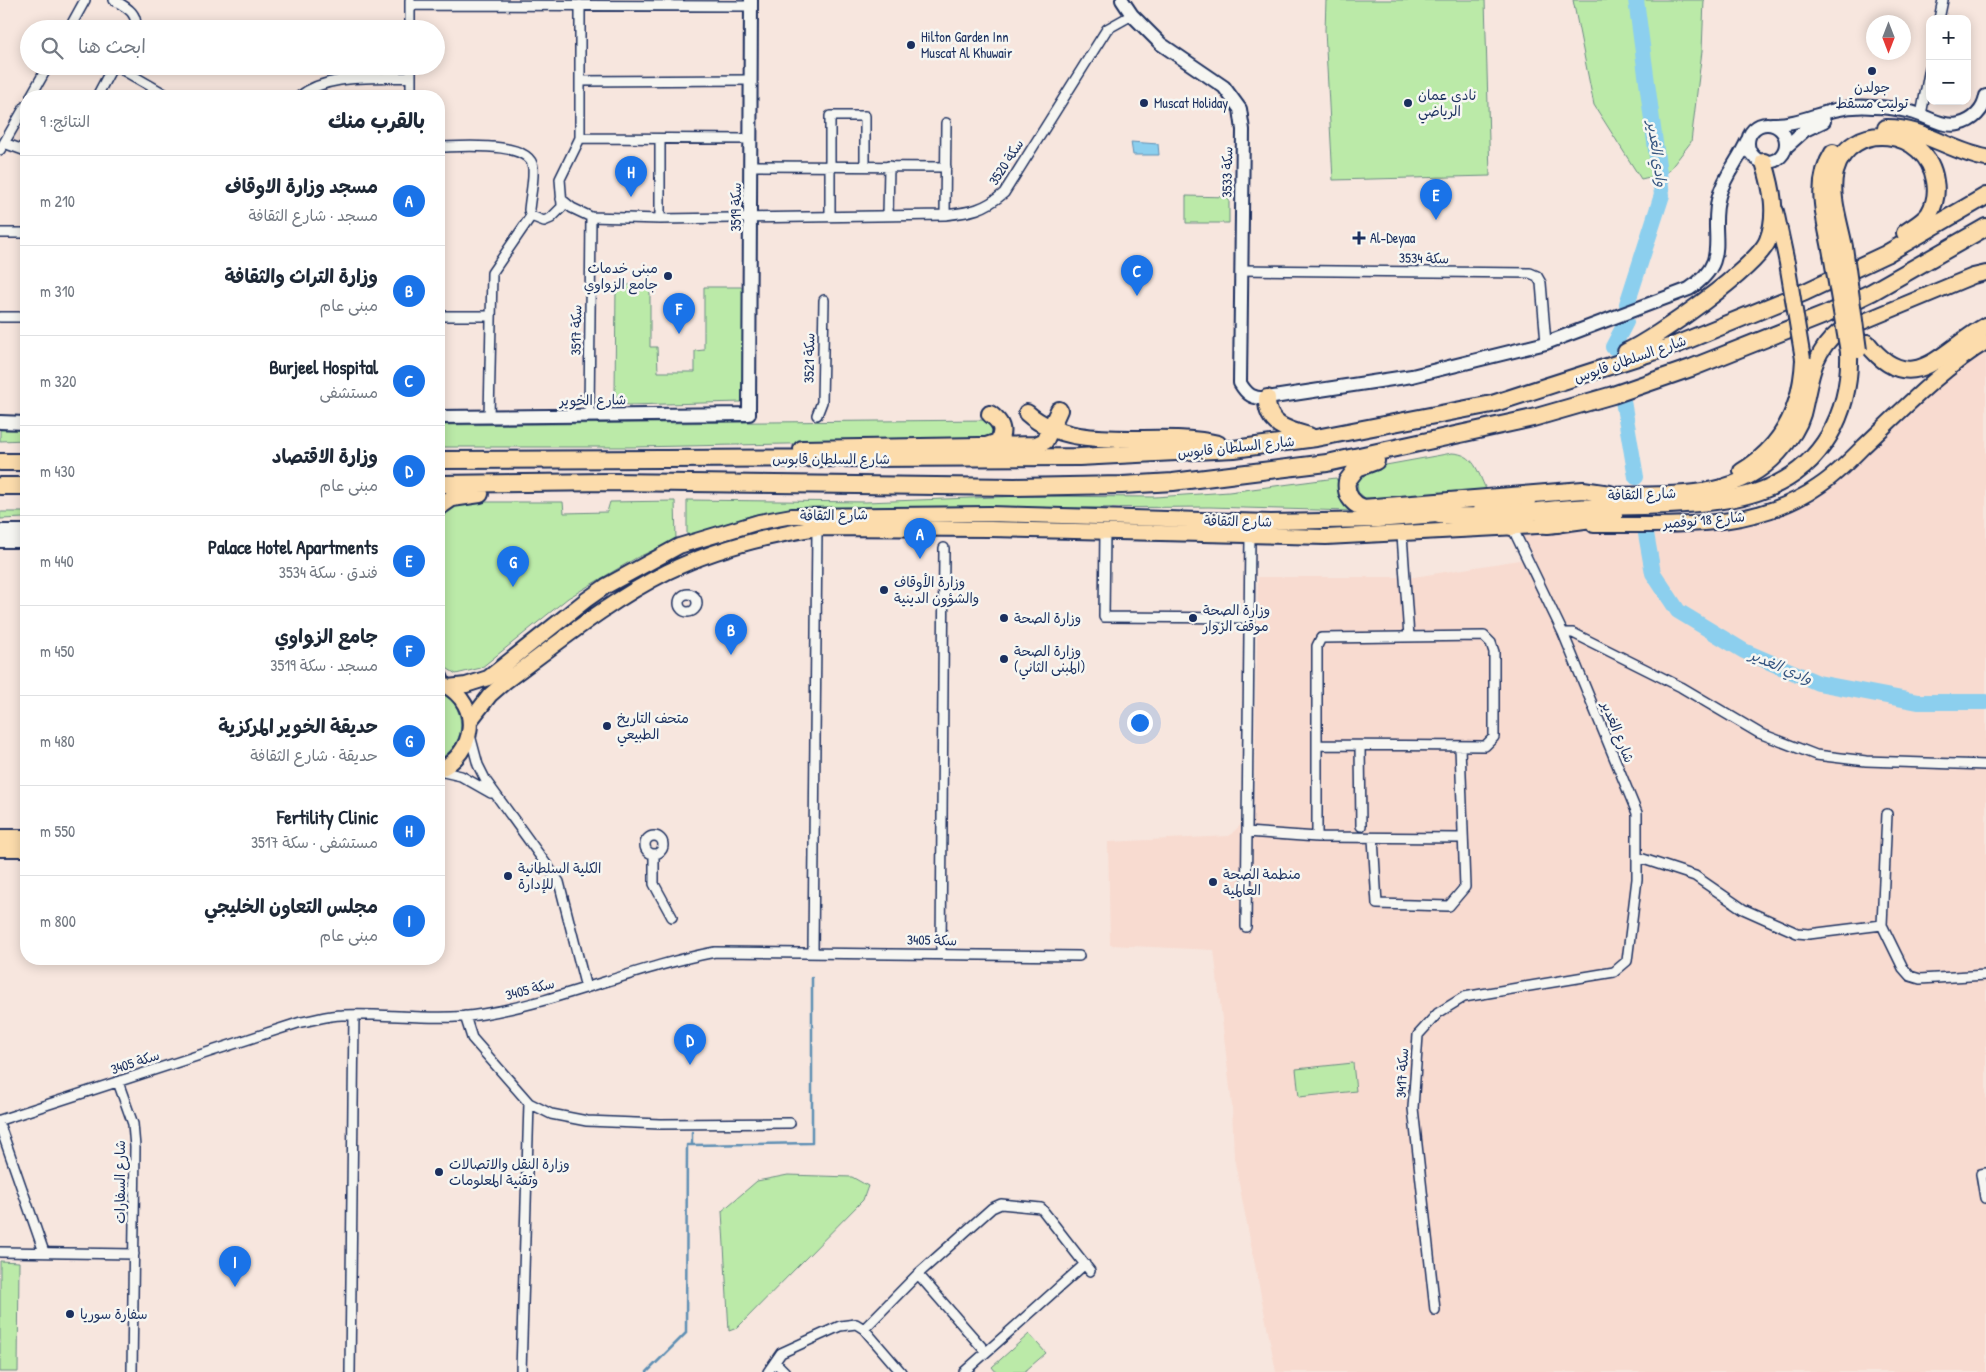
<!DOCTYPE html>
<html lang="ar">
<head>
<meta charset="utf-8">
<style>
  body { margin:0; font-family:"Patrick Hand","Playpen Sans Arabic",sans-serif; background:#f2f2f3; color:#1f2937; direction:rtl }
  .controls { position:absolute; right:15px; top:15px; display:grid; overflow:hidden; border-radius:10px; box-shadow:0 2px 12px #0003 }
  .controls button { width:45px; height:45px; display:grid; place-items:center; padding:0; border:0; border-bottom:1px solid #e0e1e3; background:#fff; color:#1f2937; font:25px sans-serif }
  .compass { position:absolute; left:1866px; top:15px; width:45px; height:45px; border-radius:50%; background:#fff; box-shadow:0 2px 12px #0003; rotate:180deg }
  .you { position:absolute; left:1139px; top:722px; width:18px; height:18px; margin:-12px; border:4px solid #fff; border-radius:50%; background:#1a73e8; box-shadow:0 0 0 8px #1a73e833 }
  .badge { display:grid; place-items:center; width:32px; height:32px; border-radius:50%; background:#1a73e8; color:#fff; font-size:16px; font-weight:700 }
  .pin { position:absolute; translate:-50% -41px; filter:drop-shadow(0 1px 2px #0008) }
  .pin::after { content:''; position:absolute; top:26px; width:18px; height:15px; background:inherit; clip-path:polygon(0 0,100% 0,50% 100%) }
  .list { margin:0; padding:0; list-style:none }
  h2 { display:flex; justify-content:space-between; align-items:center; height:65px; margin:0; padding:0 20px; font-size:21px }
  h2 small { font-size:16px; font-weight:400; color:#747a83 }
  .list li { display:grid; grid-template-columns:32px 1fr auto; gap:15px; align-items:center; box-sizing:border-box; height:90px; padding:0 20px; border-top:1px solid #e0e1e3 }
  .list b { display:block; font-size:19px; white-space:nowrap }
  .list p { margin:0; font-size:16px; white-space:nowrap; color:#747a83 }
  .list em { font-size:16px; font-style:normal; color:#747a83 }
  .icon { flex:none; width:28px; height:28px; fill:none; stroke:currentColor; stroke-width:2; stroke-linecap:round; stroke-linejoin:round }
  .map { position:relative; flex:none; width:1986px; height:1372px; overflow:hidden; direction:ltr }
  .search { position:absolute; background:#fff; box-shadow:0 2px 12px #0003; left:20px; top:20px; width:425px; height:55px; display:flex; align-items:center; gap:12px; box-sizing:border-box; padding:0 18px; border-radius:28px; color:#747a83; font-size:19px }
  .panel { position:absolute; background:#fff; box-shadow:0 2px 12px #0003; left:20px; top:90px; width:425px; height:875px; border-radius:20px; direction:rtl }
  .map>svg:first-child { display:block }
</style>
</head>
<body>
<div class="map">
<svg width="1986" height="1372" viewBox="0 0 1986 1372">
  <rect width="100%" height="100%" fill="#f7e6de"/>
  <filter id="ink" filterUnits="userSpaceOnUse"><feTurbulence type="fractalNoise" baseFrequency=".02" numOctaves="2"/><feDisplacementMap in="SourceGraphic" scale="10" xChannelSelector="R" yChannelSelector="G"/><feConvolveMatrix kernelMatrix="1 2 1 2 8 2 1 2 1" color-interpolation-filters="sRGB"/></filter>
  <g filter="url(#ink)">
    <path fill="#f8dbd0" d="M1986 346V1372H1276L1234 1158 1232 1106 1214 950 1110 945 1108 842 1229 836 1254 812 1258 577H1414L1519 560 1529 558 1523 536 1527 531 1709 528 1749 525 1789 512 1837 484 1942 381Z"/>
    <path fill="#bbeaa8" stroke="#6b8c83" d="M1326 0H1485L1490 176 1333 180 1325 30Z
      M1573 0H1704L1702 51 1691 142 1667 173 1641 179 1594 105Z
      M1186 196 1229 197V223H1186Z
      M616 285H650V347H657L658 372H695V351L704 350V287H746L745 398 741 402 628 405 622 403 615 394Z
      M989 420 998 431 989 440 634 447H439V425Z
      M0 430H26V440L0 441Z
      M1452 453C1475 454 1477 471 1486 489L1409 499 1365 498 1358 492 1357 479 1364 469Z
      M1336 478 1351 511 1209 507 785 510 753 515 687 537V500L866 502 1023 496 1155 497 1229 492Z
      M675 501 676 540 636 558 568 598 481 668 456 674 440 664 439 519 446 506 461 502H563L564 513 607 512 610 502Z
      M0 512H26V518L0 519Z
      M439 689C467 706 469 743 439 759Z
      M1353 1063 1356 1091 1299 1097 1296 1069Z
      M788 1175 852 1177 868 1186 863 1200 737 1328 729 1331 722 1211 757 1181Z
      M0 1261 19 1262 18 1372H0Z
      M1029 1334 1046 1353 1024 1372H996L992 1367Z"/>
    <path fill="#8ccfee" stroke="#5f8fb4" d="M1131 142 1158 144 1159 155H1133Z"/>
    <g fill="none" stroke-linecap="round" stroke-linejoin="round">
      <path stroke="#5f8fb4" stroke-width="2.5" d="M692 1145 812 1143V978
        M647 1372 686 1333 687 1145H692V1132"/>
      <path stroke="#8ccfee" stroke-width="16" d="M1627 304 1662 195 1636 0
        M1613 347 1626 322
        M1622 395 1636 477
        M1645 528 1653 573 1678 611 1744 651 1818 683 1918 702H1986"/>
      <g stroke="#1b2f5e" stroke-width="12">
        <path id="street" d="M114 0C126 7 139 13 135 29
          M410 0V29
          M410 5 751 6
          M1939 19 1943 0
          M69 29 85 0
          M116 66 168 96
          M411 66V96
          M580 81 751 80
          M31 96 48 66
          M97 96 113 66
          M300 96C328 73 376 79 411 77
          M1921 115 1930 68
          M580 138 751 139
          M4 143 26 151
          M439 147C459 147 531 140 533 168 534 181 530 197 529 210L531 216 544 221 551 218 562 207
          M0 150 26 105
          M751 166 946 167
          M561 199 572 208 591 217 660 219 945 215C971 212 984 210 1004 193L1107 29 1132 15
          M562 205 560 179 580 138V5
          M830 215V116H865V166
          M888 215 889 166
          M945 215 946 123
          M660 219V139
          M0 233H26
          M1241 270 1530 273 1537 276 1541 283 1546 343
          M439 316H491
          M0 317H26
          M589 414 591 217
          M817 415 822 402 824 300
          M489 417 492 273 531 216
          M1105 531 1104 617 1250 618
          M1402 535 1409 637
          M679 603a9 9 0 1 1 18 0a9 9 0 1 1-18 0Z
          M1563 633H1573L1681 687 1759 733 1816 755 1866 761 1986 765
          M470 735 478 765 486 781 559 882 586 988
          M1317 745 1485 746 1494 737V652L1491 643 1484 636 1321 638 1317 646V837
          M1360 746 1361 826
          M439 771 461 776 491 793
          M1887 814 1882 925 1903 968 1910 976 1920 979 1986 975
          M1247 832 1317 837 1462 838
          M645 845a9 9 0 1 1 18 0a9 9 0 1 1-18 0Z
          M1373 838 1377 904 1449 906 1465 887 1460 747
          M654 854V884L672 917
          M1637 857 1695 876 1743 909 1797 933 1809 934 1882 925
          M1246 927 1250 535
          M813 952 817 528
          M941 954 944 548
          M465 1016 472 1038 529 1103 521 1372
          M118 1082 133 1124 135 1147 132 1372
          M529 1103 551 1114 587 1121 660 1124 790 1123
          M0 1120 301 1022C314 1020 329 1015 342 1015 390 1013 436 1022 483 1014 562 1001 636 967 715 952L1079 956
          M0 1126 44 1252
          M1985 1198 1981 1174 1986 1173
          M0 1252 134 1254
          M918 1274 986 1352
          M1435 1310 1413 1108 1418 1035 1438 1013 1464 997 1614 972 1627 961 1637 879V813L1563 633 1512 527
          M864 1329 918 1274 992 1208 1001 1204 1041 1208 1090 1271
          M775 1362 785 1372
          M350 1372 354 1015
          M768 1372 781 1353 840 1326 856 1324 864 1329 901 1372
          M964 1372 1085 1264"/>
      </g>
      <g stroke="#1b2f5e" stroke-width="16">
        <path id="secondary" d="M1122 0 1132 15 1161 44 1224 87 1240 109 1243 130 1240 383C1247 395 1253 399 1267 398L1412 376 1546 343 1689 289C1733 260 1708 235 1719 196 1724 176 1739 160 1747 141
          M1748 143a19 19 0 1 1 38 0a19 19 0 1 1-38 0Z
          M1772 124C1795 125 1813 115 1835 110 1847 107 1861 106 1873 107 1886 107 1899 109 1911 112 1927 116 1943 128 1959 124 1973 121 1984 110 1986 96
          M1786 147 1805 130 1824 121
          M439 417 749 414 751 0
          M0 422 26 423
          M0 531H26
          M0 541H26"/>
      </g>
      <g stroke="#1b2f5e" stroke-width="18">
        <path id="primary" d="M1776 211 1787 263
          M1741 471C1783 446 1801 406 1803 359
          M1599 495C1661 492 1733 504 1779 453 1789 442 1799 428 1803 414 1811 383 1811 354 1838 332L1973 276 1986 273
          M1481 510 1528 501
          M1594 525C1670 524 1754 532 1819 486 1836 475 1850 460 1864 446 1900 412 1944 367 1986 342
          M448 687 466 685 488 678 586 600 606 586 679 546 759 522 792 516 990 514 1271 522 1377 520 1449 514
          M470 721 490 695 506 681C558 643 609 601 667 572 714 549 766 536 817 528L990 529 1326 537 1558 525
          M439 770C475 753 483 705 444 685
          M0 837H26
          M0 849H26"/>
      </g>
      <g stroke="#1b2f5e" stroke-width="20">
        <path id="highway" d="M1886 128C1922 127 1951 152 1986 158
          M1844 247C1840 225 1829 195 1835 172 1849 118 1928 128 1935 181 1937 192 1935 204 1929 214 1923 222 1913 227 1905 233
          M1832 254C1826 220 1813 184 1833 153
          M1867 343C1912 401 1942 350 1986 326
          M1626 352C1655 339 1758 267 1768 240 1778 214 1772 188 1764 162
          M1267 398C1266 425 1287 430 1309 436
          M1027 413C1075 456 1157 429 1218 444
          M986 446 998 442C1005 430 1001 422 990 414
          M802 449 1036 445 1045 441 1059 410
          M439 460 1079 457 1234 449 1316 438 1492 404 1678 344 1805 292 1886 254 1986 196
          M1376 461 1357 468 1347 481C1345 494 1351 503 1363 508L1583 490 1610 494
          M0 462H26
          M439 484 611 482 1015 487 1122 485 1173 482 1327 463 1533 418 1613 395 1691 368 1827 314 1872 292 1986 227
          M0 486H26
          M439 507 452 498 480 494
          M1439 515C1484 520 1530 510 1575 508 1629 505 1714 509 1763 490 1823 468 1851 412 1849 352
          M1547 525 1614 516
          M1512 527 1516 517 1530 514
          M439 677 442 684"/>
      </g>
      <use href="#street" stroke="#f6f6f2" stroke-width="9"/>
      <use href="#secondary" stroke="#f6f6f2" stroke-width="12"/>
      <use href="#primary" stroke="#fcdcac" stroke-width="14"/>
      <use href="#highway" stroke="#fcdcac" stroke-width="16"/>
      <g stroke="#1b2f5e" stroke-width="18" stroke-linecap="butt">
        <path id="primary-bridge" d="M1787 263 1803 359"/>
      </g>
      <g stroke="#1b2f5e" stroke-width="20" stroke-linecap="butt">
        <path id="highway-bridge" d="M1844 247 1858 350
          M1832 254 1849 352"/>
      </g>
      <use href="#primary-bridge" stroke="#fcdcac" stroke-width="14"/>
      <use href="#highway-bridge" stroke="#fcdcac" stroke-width="16"/>
    </g>
  </g>
  <g fill="#1b2f5e" stroke="#f6f6f2" stroke-width="2">
    <circle cx="911" cy="45" r="5"/>
    <circle cx="1872" cy="71" r="5"/>
    <circle cx="1144" cy="103" r="5"/>
    <circle cx="1408" cy="103" r="5"/>
    <path d="M1356.5 230.5h5v5h5v5h-5v5h-5v-5h-5v-5h5z"/>
    <circle cx="668" cy="276" r="5"/>
    <circle cx="884" cy="590" r="5"/>
    <circle cx="1004" cy="618" r="5"/>
    <circle cx="1193" cy="618" r="5"/>
    <circle cx="1004" cy="659" r="5"/>
    <circle cx="607" cy="726" r="5"/>
    <circle cx="508" cy="876" r="5"/>
    <circle cx="1213" cy="882" r="5"/>
    <circle cx="439" cy="1172" r="5"/>
    <circle cx="70" cy="1314" r="5"/>
  </g>
  <g text-anchor="middle" stroke-width="5" stroke-linejoin="round" paint-order="stroke">
    <g font-size="14" fill="#1b2f5e" stroke="#f6f6f2" text-anchor="start">
      <text x="921" y="42">Hilton Garden Inn<tspan x="921" dy="16">Muscat Al Khuwair</tspan></text>
      <text x="1872" y="92" text-anchor="middle">جولدن<tspan x="1872" dy="16">توليب مسقط</tspan></text>
      <text x="1418" y="100">نادي عمان<tspan x="1418" dy="16">الرياضي</tspan></text>
      <text x="1154" y="108">Muscat Holiday</text>
      <text x="1370" y="243">Al-Deyaa</text>
      <text x="658" y="273" text-anchor="end">مبنى خدمات<tspan x="658" dy="16">جامع الزواوي</tspan></text>
      <text x="894" y="587">وزارة الأوقاف<tspan x="894" dy="16">والشؤون الدينية</tspan></text>
      <text x="1203" y="615">وزارة الصحة<tspan x="1203" dy="16">موقف الزوار</tspan></text>
      <text x="1014" y="623">وزارة الصحة</text>
      <text x="1014" y="656">وزارة الصحة<tspan x="1014" dy="16">(المبنى الثاني)</tspan></text>
      <text x="617" y="723">متحف التاريخ<tspan x="617" dy="16">الطبيعي</tspan></text>
      <text x="518" y="873">الكلية السلطانية<tspan x="518" dy="16">للإدارة</tspan></text>
      <text x="1223" y="879">منطمة الصحة<tspan x="1223" dy="16">العالمية</tspan></text>
      <text x="449" y="1169">وزارة النقل والاتصالات<tspan x="449" dy="16">وتقنية المعلومات</tspan></text>
      <text x="80" y="1319">سفارة سوريا</text>
    </g>
    <g font-size="14" fill="#1b2f5e" stroke="#f6f6f2">
      <text transform="translate(1006 162) rotate(-57)" y="5">سكة 3520</text>
      <text transform="translate(1227 172) rotate(-89)" y="5">سكة 3533</text>
      <text transform="translate(736 207) rotate(-90)" y="5">سكة 3519</text>
      <text transform="translate(1424 258) rotate(1)" y="5">سكة 3534</text>
      <text transform="translate(576 330) rotate(-89)" y="5">سكة 3517</text>
      <text transform="translate(809 358) rotate(-89)" y="5">سكة 3521</text>
      <text transform="translate(1630 359) rotate(-19)" y="5">شارع السلطان قابوس</text>
      <text transform="translate(593 400) rotate(-1)" y="5">شارع الخوير</text>
      <text transform="translate(1236 447) rotate(-6)" y="5">شارع السلطان قابوس</text>
      <text x="831" y="464">شارع السلطان قابوس</text>
      <text transform="translate(1642 494) rotate(-2)" y="5">شارع الثقافة</text>
      <text transform="translate(834 515) rotate(-1)" y="5">شارع الثقافة</text>
      <text transform="translate(1704 520) rotate(-5)" y="5">شارع 18 نوفمبر</text>
      <text transform="translate(1238 521) rotate(1)" y="5">شارع الثقافة</text>
      <text transform="translate(1618 732) rotate(68)" y="5">شارع الغدير</text>
      <text transform="translate(932 940) rotate(1)" y="5">سكة 3405</text>
      <text transform="translate(530 989) rotate(-15)" y="5">سكة 3405</text>
      <text transform="translate(135 1062) rotate(-18)" y="5">سكة 3405</text>
      <text transform="translate(1402 1073) rotate(-87)" y="5">سكة 3417</text>
      <text transform="translate(120 1182) rotate(-90)" y="5">شارع السفارات</text>
    </g>
    <g font-size="15" font-style="italic" fill="#375782" stroke="#f6f6f2">
      <text transform="translate(1657 154) rotate(82)" y="5">وادي الغدير</text>
      <text transform="translate(1781 667) rotate(23)" y="5">وادي الغدير</text>
    </g>
  </g>
</svg>
<div class="controls">
<button>+</button>
<button>−</button>
</div>
<svg class="compass" viewBox="-18 -18 36 36"><path d="M0-13l5 13h-10z" fill="#e53935"/><path d="M0 13l5-13h-10z" fill="#747a83"/></svg>
<div class="you"></div>
<div class="pin badge" style="left:920px;top:559px">A</div>
<div class="pin badge" style="left:731px;top:655px">B</div>
<div class="pin badge" style="left:1137px;top:296px">C</div>
<div class="pin badge" style="left:690px;top:1065px">D</div>
<div class="pin badge" style="left:1436px;top:220px">E</div>
<div class="pin badge" style="left:679px;top:334px">F</div>
<div class="pin badge" style="left:513px;top:587px">G</div>
<div class="pin badge" style="left:631px;top:197px">H</div>
<div class="pin badge" style="left:235px;top:1287px">I</div>
<div class="search"><svg class="icon" aria-label="search" viewBox="0 0 24 24"><circle cx="10" cy="10" r="6"/><path d="M15 15l6 6"/></svg>ابحث هنا</div>
<section class="panel">
<h2>بالقرب منك<small>النتائج: 9</small></h2>
<ul class="list">
<li><span class="badge">A</span><div><b>مسجد وزارة الاوقاف</b><p>مسجد · شارع الثقافة</p></div><em>210 m</em></li>
<li><span class="badge">B</span><div><b>وزارة التراث والثقافة</b><p>مبنى عام</p></div><em>310 m</em></li>
<li><span class="badge">C</span><div><b>Burjeel Hospital</b><p>مستشفى</p></div><em>320 m</em></li>
<li><span class="badge">D</span><div><b>وزارة الاقتصاد</b><p>مبنى عام</p></div><em>430 m</em></li>
<li><span class="badge">E</span><div><b>Palace Hotel Apartments</b><p>فندق · سكة 3534</p></div><em>440 m</em></li>
<li><span class="badge">F</span><div><b>جامع الزواوي</b><p>مسجد · سكة 3519</p></div><em>450 m</em></li>
<li><span class="badge">G</span><div><b>حديقة الخوير المركزية</b><p>حديقة · شارع الثقافة</p></div><em>480 m</em></li>
<li><span class="badge">H</span><div><b>Fertility Clinic</b><p>مستشفى · سكة 3517</p></div><em>550 m</em></li>
<li><span class="badge">I</span><div><b>مجلس التعاون الخليجي</b><p>مبنى عام</p></div><em>800 m</em></li>
</ul>
</section>
</div>
</body>
</html>
